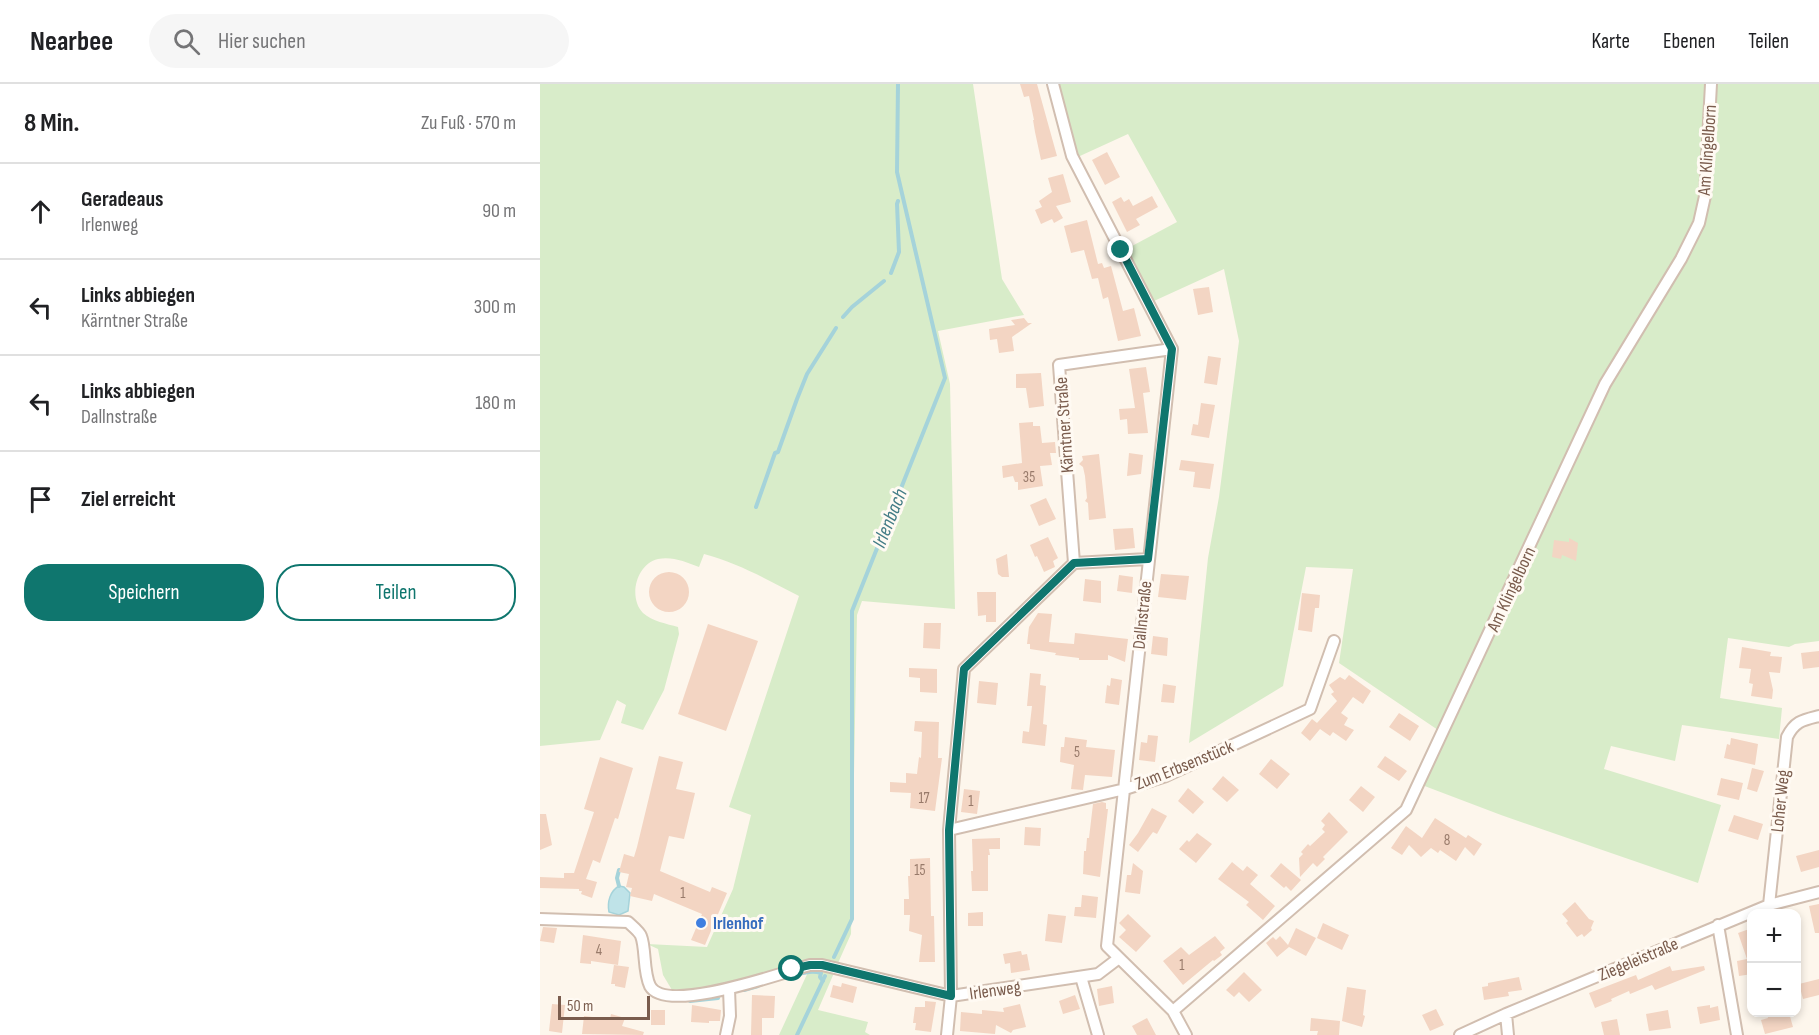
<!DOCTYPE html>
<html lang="de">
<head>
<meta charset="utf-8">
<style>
  body { margin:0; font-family:"Sofia Sans Condensed",sans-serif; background:#f6f6f6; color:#202124 }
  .controls { position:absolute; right:18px; bottom:18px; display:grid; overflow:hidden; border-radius:12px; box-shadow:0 3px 9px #0003 }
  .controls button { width:54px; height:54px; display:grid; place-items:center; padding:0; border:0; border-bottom:2px solid #e0e0e0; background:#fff; color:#202124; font:30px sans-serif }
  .scale { position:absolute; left:18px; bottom:15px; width:92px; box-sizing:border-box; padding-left:6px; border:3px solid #7a5c4d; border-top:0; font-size:16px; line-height:21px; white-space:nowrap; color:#7a5c4d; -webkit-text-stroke:4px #fffaf3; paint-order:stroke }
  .stop { position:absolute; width:18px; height:18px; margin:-14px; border:4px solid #0f766e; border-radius:50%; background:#fff }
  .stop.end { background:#0f766e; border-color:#fff; box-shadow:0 2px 6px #0008 }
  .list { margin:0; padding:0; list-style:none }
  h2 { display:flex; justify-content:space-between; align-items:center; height:78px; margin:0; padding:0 24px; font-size:26px }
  h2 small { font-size:20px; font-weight:400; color:#757577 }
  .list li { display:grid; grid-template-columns:39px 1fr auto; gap:18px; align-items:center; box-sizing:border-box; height:96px; padding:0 24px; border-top:2px solid #e0e0e0 }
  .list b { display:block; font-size:22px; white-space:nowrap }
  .list p { margin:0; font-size:20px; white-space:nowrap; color:#757577 }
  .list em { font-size:20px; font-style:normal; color:#757577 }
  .actions { display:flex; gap:12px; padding:18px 24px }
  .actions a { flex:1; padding:14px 0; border:2px solid #0f766e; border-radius:24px; text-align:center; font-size:21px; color:#0f766e }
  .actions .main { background:#0f766e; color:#fff }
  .icon { flex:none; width:33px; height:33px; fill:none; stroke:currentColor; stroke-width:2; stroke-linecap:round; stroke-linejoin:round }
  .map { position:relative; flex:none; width:1279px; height:951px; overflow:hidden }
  header { display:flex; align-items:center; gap:36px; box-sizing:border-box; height:84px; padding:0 30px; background:#fff; border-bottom:2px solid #e0e0e0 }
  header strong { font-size:28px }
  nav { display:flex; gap:33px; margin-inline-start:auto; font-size:21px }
  .search { width:420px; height:54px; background:#f6f6f6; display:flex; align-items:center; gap:15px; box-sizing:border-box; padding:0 21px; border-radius:33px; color:#757577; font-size:22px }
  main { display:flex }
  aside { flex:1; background:#fff }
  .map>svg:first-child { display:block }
</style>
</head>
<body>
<header>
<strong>Nearbee</strong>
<div class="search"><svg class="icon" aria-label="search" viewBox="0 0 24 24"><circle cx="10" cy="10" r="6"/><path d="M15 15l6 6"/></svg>Hier suchen</div>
<nav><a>Karte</a><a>Ebenen</a><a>Teilen</a></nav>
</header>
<main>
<aside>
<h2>8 Min.<small>Zu Fuß · 570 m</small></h2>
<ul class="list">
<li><svg class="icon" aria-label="ahead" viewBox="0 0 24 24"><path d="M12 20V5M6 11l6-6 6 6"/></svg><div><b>Geradeaus</b><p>Irlenweg</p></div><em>90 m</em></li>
<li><svg class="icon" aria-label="left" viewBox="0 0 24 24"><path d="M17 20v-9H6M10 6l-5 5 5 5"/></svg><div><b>Links abbiegen</b><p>Kärntner Straße</p></div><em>300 m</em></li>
<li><svg class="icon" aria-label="left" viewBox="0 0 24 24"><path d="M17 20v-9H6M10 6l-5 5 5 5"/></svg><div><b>Links abbiegen</b><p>Dallnstraße</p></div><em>180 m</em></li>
<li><svg class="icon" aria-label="arrive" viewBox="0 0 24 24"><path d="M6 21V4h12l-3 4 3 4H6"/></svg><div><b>Ziel erreicht</b></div></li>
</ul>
<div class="actions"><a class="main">Speichern</a><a>Teilen</a></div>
</aside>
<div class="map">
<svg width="1279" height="951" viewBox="0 0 1279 951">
  <rect width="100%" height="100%" fill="#fdf6ec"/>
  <path fill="#d8ecc9" d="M0 0H433L462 195 484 231 398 247 410 300 415 525 322 517 317 531 311 850 298 879 274 874 182 902 151 906H132L123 891 118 865 107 860 167 863 193 805 211 731 189 723 259 512C228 496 198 479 164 470L159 483C146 478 132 472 118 475 96 480 88 514 103 529 112 537 127 540 138 543L139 550 124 606 103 646 81 639 86 621 77 616 60 656 0 662Z
    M508 0H1279V557L1255 560 1249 563 1188 554 1180 614 1242 624 1239 655 1142 641 1135 677 1071 662 1064 685 1181 721 1158 799 961 731 874 698 898 646 799 579 813 485 766 483 743 602 649 659 668 474 679 413 699 257 684 185 603 222 577 170 637 138 588 50 529 77Z
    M269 886 294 889 278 926 328 938 325 948 330 951H239Z"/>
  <path fill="#bfe3e8" stroke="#a5d3da" stroke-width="1.5" d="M79 802 84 803 90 809 88 827 79 831 69 828C67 818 70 807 79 802Z"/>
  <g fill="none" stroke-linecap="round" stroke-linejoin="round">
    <path stroke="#a5d3da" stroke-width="4" d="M351 189 359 168 357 120 358 117
      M303 233 312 223 344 197
      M216 423 235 369 238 368 257 315 267 290 296 244
      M79 786 77 794 79 802
      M294 873 312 835V527L405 294 357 88 358 0
      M254 891C263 889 272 886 281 889L280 893 283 897
      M204 906 218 902
      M150 917 178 914
      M257 951 285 892"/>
  </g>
  <path fill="#f3d5c3" d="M480 0H497L517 72 501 76 495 48 493 36H494L489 12 484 13Z
    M567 68 580 93 565 101 552 76Z
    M523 90 531 118 516 122 523 134 514 139 512 135 501 140 495 126 502 123 499 117 512 108 508 94Z
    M612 112 618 123 596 135 600 141 587 148 572 118 581 113 584 118 589 115 593 122Z
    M547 136 558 180 562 179 564 184 571 182 583 227 594 224 601 252 578 257 568 213 563 215 558 194 552 195 544 166 531 169 524 142Z
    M669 203 673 228 658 231 653 205Z
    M484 234 488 239H492L472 253 474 267 459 269 457 255 450 256 449 245 475 241 471 236Z
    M668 272 681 274 677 301 664 299Z
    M606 283 610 308 603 309 608 349 588 350 587 335 580 336 579 325 595 324 589 285Z
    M501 289 504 322 489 324 486 304H476V290Z
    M661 319 675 321 669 354 651 351 653 340 658 341Z
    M493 338V342H500L502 359 515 358 516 369H510L512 381 500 382 503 402 478 406V398H475L473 392 463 394 462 382 482 379 479 339Z
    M589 369 603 371 601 390 587 392Z
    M559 370 566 434 549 436 548 419 545 417 547 414 545 392 543 383 539 380 543 376 542 372Z
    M641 376 674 380 670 405 653 403 655 388 639 386Z
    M506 414 516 435 499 442 490 421Z
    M593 444 595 464 575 466 573 445Z
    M508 453 518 474 513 477 515 483 504 488 497 472 495 473 490 461Z
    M1029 454 1038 459 1036 477 1022 471 1021 475 1012 473 1014 456 1029 458Z
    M467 470 469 493H462L458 490 456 475Z
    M109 508a20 20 0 1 1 40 0a20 20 0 1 1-40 0Z
    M621 490 649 492 646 516 618 513Z
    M579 491 593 493 592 509 577 507Z
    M545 495 561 497V519L543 517Z
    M437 508H456V538H446V531L438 532Z
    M762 509 780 511 779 524H775L772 548 758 546Z
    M498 529 512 530 509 558 534 560 535 549 588 555 585 578 568 571V576H539V574L515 571 516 569 490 565V560H487L489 543Z
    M384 539H401L400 565 383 564Z
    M168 540 218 557 186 647 138 630Z
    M613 552 628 554 627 572 611 570Z
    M1202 563 1231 568 1230 572 1242 573 1240 589 1229 588 1233 606 1232 615 1211 612 1213 600 1209 599 1211 585 1199 584Z
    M1279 567V583L1263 585 1261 569Z
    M369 584 397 585V609L380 608V594L369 593Z
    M490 589 501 590 500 601 506 602 503 640 507 641 505 662 482 659 483 647 489 648 492 622H487Z
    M809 591 831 607 823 620 813 613 801 629 808 634 804 641 814 646 806 657 793 648 790 652 780 645 770 657 761 649 772 635 777 639 797 617 791 610 794 608 789 601 800 593 805 596Z
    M571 594 582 596 579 621 565 619 567 601 570 602Z
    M439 597 458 599 456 621 437 619Z
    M623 600 636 602 634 619 621 618Z
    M859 629 879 642 870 657 849 643Z
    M375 637 399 638 398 674H402L395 727 370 724 371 709 350 708V698L366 699V689L377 690 379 673 381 674 382 648 374 647Z
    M608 651 618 652 615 678 599 676 601 658 607 659Z
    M525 653 547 656 546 663 575 666 572 693 545 691 543 706 531 705 534 681 520 678 521 663H524Z
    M1191 654 1218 660 1215 681 1184 674 1187 660 1190 661Z
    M119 672 143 678 136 705 155 709 144 755 129 752 120 787 170 808 172 803 187 809 165 861 151 856 162 830 114 810 112 817 90 812 92 804 86 803 89 790 79 788 84 770 94 773 97 763Z
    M845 672 867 687 859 697 837 683Z
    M60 673 93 684 78 735 75 734 60 779 53 776 46 795 57 798 52 814 41 810 42 807H39V805L0 804V793L24 794V789H34L54 728 44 725Z
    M731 675 750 690 737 705 719 690Z
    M1212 684 1224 687 1217 708 1207 705Z
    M683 692 699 706 687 718 672 705Z
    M1181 694 1203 699 1199 716 1177 711Z
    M821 702 835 713 823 728 809 716Z
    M648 704 664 718 653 730 638 717Z
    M424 705 440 707 437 730 421 728Z
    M562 718 566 719V725H568L560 793 543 790 544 767H546L547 754H549L553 720Z
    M612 724 627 732 617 750 613 748 598 768 589 761 598 749Z
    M789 728 808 748 783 773 785 775 777 783 773 779 760 793 759 774 763 770 761 768 768 760 770 762 785 748 782 745 785 741 781 737Z
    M0 730H6L12 761 0 766Z
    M1194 731 1223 740 1218 756 1188 747Z
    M895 734 926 754 928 751 942 760 934 772 925 763 916 777 900 766 898 769 891 764 881 773 869 761 862 771 851 764 866 742 882 754Z
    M485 743 501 744 500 762 484 761Z
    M657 749 672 760 656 779 639 765 647 756 649 758Z
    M460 754V765H449L450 771H448V807H432L431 787H433L432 755Z
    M1279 766V783L1261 788 1256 772Z
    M390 774 391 832H394L395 878H379L382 851 369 847 370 831H364V815H369L368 792H370V775Z
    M692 778 703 787 707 782 718 791 710 800 735 822 723 836 706 821 709 818 678 795Z
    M593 779 603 787 600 810 585 808 587 791H591Z
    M741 779 761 796 751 807 746 802 744 804 730 792Z
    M542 811 558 813 556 834 534 832 535 823H541Z
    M1035 818 1049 835 1054 837 1051 844 1052 846 1044 853 1042 850 1037 853 1026 839 1028 837 1022 830Z
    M1279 820V849H1275L1269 822Z
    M443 828V842H428V829Z
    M508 830 526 832 522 859 505 857Z
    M588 830 611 852 596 868 579 853 586 846 579 839Z
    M783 839 809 851 802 866 777 854Z
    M3 843 17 844 14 859 0 857Z
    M756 844 776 854 766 872 749 863 737 873 726 859 733 853 736 856 740 852 748 861Z
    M1212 844V890L1199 892 1197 877 1207 875 1198 849Z
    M43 851 81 857 78 881 51 877V880L40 879Z
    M675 852 685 864 680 868 682 871 674 877 673 876 643 901 623 877 641 863 649 871Z
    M481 867 482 871 487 870 490 886 471 889 470 879 465 880 463 870Z
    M74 881 89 883 85 904 75 902V900H71Z
    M1130 882 1132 887 1164 882 1165 886 1115 906 1112 901 1090 910 1089 907 1071 915 1072 917 1055 924 1049 909 1096 891 1098 896Z
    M704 888 722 906 709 918 699 908 694 913 686 906Z
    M979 893 982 906 968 908 969 912 944 916 942 903 948 902V899Z
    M1279 895V911L1263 915 1259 900Z
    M302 899 317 903 313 919 290 913 293 901 301 903Z
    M572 902 574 919 559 922 557 905Z
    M807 903 826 906 823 931 825 932 822 943 802 937Z
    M212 911 235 912 234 934H222V951H211Z
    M535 911 540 925 523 930 519 917Z
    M385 917 396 918 391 948 375 946 376 939H373L375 923H385Z
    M12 920 25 921 22 949 9 947Z
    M480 920 486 943 473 946 471 949 456 941 455 950 420 947 421 928 442 930V926L464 928 463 924Z
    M152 921 181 926 180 937H169V939L151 938Z
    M1170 921V924L1178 922 1180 936 1160 940 1157 923Z
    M896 925 904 941 890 947 882 931Z
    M111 926H125V941H111Z
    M1128 926 1131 944 1109 947 1106 930Z
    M1227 928H1238L1239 931 1249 929 1253 943 1225 950 1221 936 1228 934Z
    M71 930 85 934 82 942 104 948 103 951 42 950 44 932 70 935Z
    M607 934 616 951H597L592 942Z
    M771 934 800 937 799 951H777L778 947H770Z
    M1077 935 1080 951H1064L1061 938Z"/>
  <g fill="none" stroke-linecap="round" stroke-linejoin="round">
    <g stroke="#d1beb0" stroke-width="14">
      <path id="street" d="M513 0 532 72 632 265 567 862 633 927 646 951
        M534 479 519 281 632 265
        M409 746 585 705 626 692 770 625 794 557
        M1229 821 1247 653C1255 637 1263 636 1279 632
        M0 835 88 838C92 842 99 847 101 852 106 864 103 888 110 902 126 931 244 888 270 881H282L411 912 558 890 579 874
        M1178 841 1197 951
        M541 893 558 951
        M633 927 866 726 1065 300 1141 175 1159 139 1165 112 1171 0
        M966 930 968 951
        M186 951 190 932 189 905
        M407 951 411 912 409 746 424 585 534 479 608 475
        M920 951 966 930 1229 821 1279 808"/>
    </g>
    <use href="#street" stroke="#fff" stroke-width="10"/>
  </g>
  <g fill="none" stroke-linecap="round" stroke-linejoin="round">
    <path stroke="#0f766e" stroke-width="8" d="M252 885 270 881H282L411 912 409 746 424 585 534 479 608 475 632 265 581 166"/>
  </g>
  <circle fill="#3f7fe0" stroke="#fffaf3" stroke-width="2" cx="161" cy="839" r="6"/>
  <g text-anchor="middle" stroke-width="6" stroke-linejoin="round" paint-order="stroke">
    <g font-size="15" fill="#987a6a">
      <text x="489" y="398">35</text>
      <text x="537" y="673">5</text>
      <text x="384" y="719">17</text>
      <text x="431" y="722">1</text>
      <text x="907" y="761">8</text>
      <text x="380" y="791">15</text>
      <text x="143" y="814">1</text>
      <text x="59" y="871">4</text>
      <text x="642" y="886">1</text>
    </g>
    <g font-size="18" fill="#7a5c4d" stroke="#fffaf3">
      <text transform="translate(1167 66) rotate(-86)" y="6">Am Klingelborn</text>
      <text transform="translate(524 341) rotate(-94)" y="6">Kärntner Straße</text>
      <text transform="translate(971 505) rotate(-65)" y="6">Am Klingelborn</text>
      <text transform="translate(602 531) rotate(-84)" y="6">Dallnstraße</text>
      <text transform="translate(644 681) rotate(-22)" y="6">Zum Erbsenstück</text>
      <text transform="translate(1240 717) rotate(-84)" y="6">Loher Weg</text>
      <text transform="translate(1098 875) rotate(-23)" y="6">Ziegeleistraße</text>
      <text transform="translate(455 906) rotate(-8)" y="6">Irlenweg</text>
    </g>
    <g font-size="18" font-weight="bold" fill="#366cbe" stroke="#fffaf3" text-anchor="start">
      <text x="173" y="845">Irlenhof</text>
    </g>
    <g font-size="20" font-style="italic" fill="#437c86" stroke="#fffaf3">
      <text transform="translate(349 434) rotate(-68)" y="7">Irlenbach</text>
    </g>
  </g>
</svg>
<div class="controls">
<button>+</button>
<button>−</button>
</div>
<div class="scale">50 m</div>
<div class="stop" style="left:252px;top:885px"></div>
<div class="stop end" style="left:581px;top:166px"></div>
</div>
</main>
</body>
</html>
